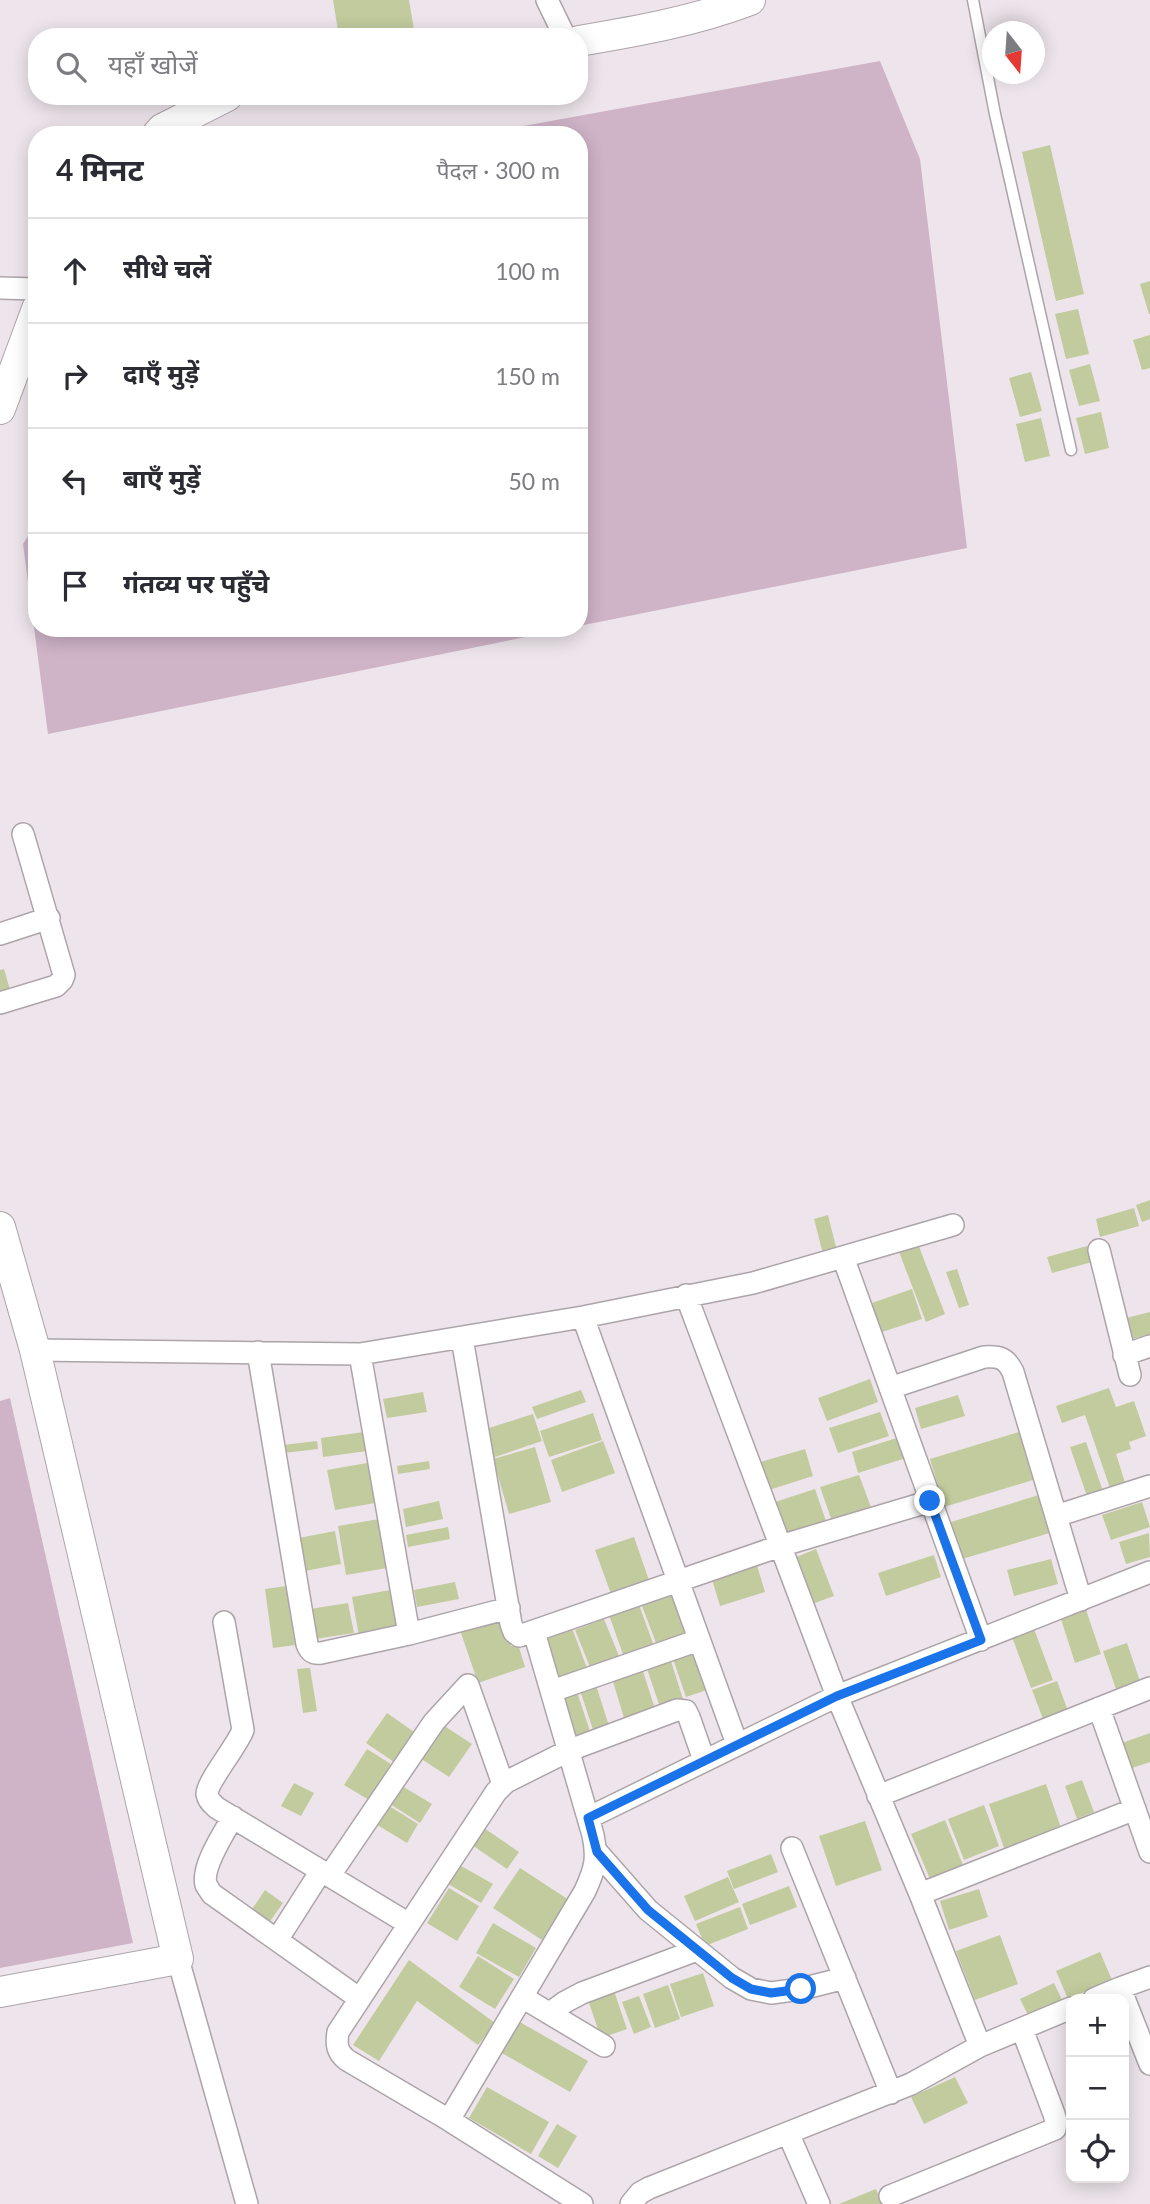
<!DOCTYPE html>
<html lang="hi">
<head>
<meta charset="utf-8">
<style>
  body { margin:0; font-family:Lato,"Noto Sans Devanagari",sans-serif; background:#f7f7f7; color:#2b2b33 }
  .controls { position:absolute; right:21px; bottom:21px; display:grid; overflow:hidden; border-radius:14px; box-shadow:0 4px 18px #0003 }
  .controls button { width:63px; height:63px; display:grid; place-items:center; padding:0; border:0; border-bottom:2px solid #e1e1e2; background:#fff; color:#2b2b33; font:35px sans-serif }
  .compass { position:absolute; left:982px; top:21px; width:63px; height:63px; border-radius:50%; background:#fff; box-shadow:0 4px 18px #0003; rotate:163deg }
  .stop { position:absolute; width:21px; height:21px; margin:-16px; border:5px solid #1a73e8; border-radius:50%; background:#fff }
  .stop.end { background:#1a73e8; border-color:#fff; box-shadow:0 2px 7px #0008 }
  .list { margin:0; padding:0; list-style:none }
  h2 { display:flex; justify-content:space-between; align-items:center; height:91px; margin:0; padding:0 28px; font-size:30px }
  h2 small { font-size:23px; font-weight:400; color:#7c7c81 }
  .list li { display:grid; grid-template-columns:46px 1fr auto; gap:21px; align-items:center; box-sizing:border-box; height:105px; padding:0 28px; border-top:2px solid #e1e1e2 }
  .list b { display:block; font-size:26px; white-space:nowrap }
  .list em { font-size:23px; font-style:normal; color:#7c7c81 }
  .icon { flex:none; width:38px; height:38px; fill:none; stroke:currentColor; stroke-width:2; stroke-linecap:round; stroke-linejoin:round }
  .map { position:relative; flex:none; width:1150px; height:2204px; overflow:hidden }
  .search { position:absolute; background:#fff; box-shadow:0 4px 18px #0003; left:28px; top:28px; width:560px; height:77px; display:flex; align-items:center; gap:18px; box-sizing:border-box; padding:0 24px; border-radius:28px; color:#7c7c81; font-size:26px }
  .panel { position:absolute; background:#fff; box-shadow:0 4px 18px #0003; left:28px; top:126px; width:560px; height:511px; border-radius:28px }
  .map>svg:first-child { display:block }
</style>
</head>
<body>
<div class="map">
<svg width="1150" height="2204" viewBox="0 0 1150 2204">
  <rect width="100%" height="100%" fill="#ede5eb"/>
  <path fill="#cfb3c7" d="M880 61 920 159 967 548 579 626V135H474Z
    M37 522V628H570L48 734 23 544Z
    M10 1398 133 1943 0 1968V1401Z"/>
  <path fill="#c2cb9d" d="M333 0H409L414 30 373 37H339Z
    M1050 145 1084 294 1056 301 1022 152Z
    M1150 281V314H1149L1140 284Z
    M1078 309 1089 354 1066 359 1055 314Z
    M1150 335V368L1142 370 1133 340Z
    M1090 364 1100 401 1079 406 1069 370Z
    M1031 372 1042 411 1020 417 1009 378Z
    M1101 412 1109 448 1085 454 1076 418Z
    M1041 418 1050 456 1025 462 1016 424Z
    M4 969 11 993 0 997V970Z
    M1150 1200V1219L1142 1222 1136 1205Z
    M1134 1208 1139 1226 1100 1237 1096 1219Z
    M828 1215 837 1251 823 1254 814 1219Z
    M918 1244 945 1314 926 1322 899 1252Z
    M1087 1246 1092 1262 1052 1273 1047 1257Z
    M957 1269 969 1305 959 1308 946 1272Z
    M912 1289 922 1319 879 1333 869 1304Z
    M1150 1312V1334L1132 1339 1126 1318Z
    M870 1379 878 1402 827 1421 818 1398Z
    M1109 1388 1116 1407 1134 1401 1146 1436 1129 1442 1131 1449 1116 1454 1127 1489 1112 1494 1085 1415 1062 1423 1056 1406Z
    M581 1390 586 1402 537 1419 532 1407Z
    M423 1392 427 1412 387 1418 383 1399Z
    M958 1395 965 1416 921 1429 915 1408Z
    M880 1412 889 1436 838 1453 829 1428Z
    M593 1413 602 1440 549 1457 540 1431Z
    M533 1414 542 1441 492 1458 483 1430Z
    M364 1432 367 1451 323 1457 321 1438Z
    M1019 1432 1033 1480 944 1507 930 1459Z
    M900 1437 906 1458 858 1473 852 1452Z
    M317 1441 318 1449 284 1453 283 1445Z
    M603 1441 615 1473 562 1492 551 1460Z
    M1086 1442 1105 1497 1089 1502 1070 1447Z
    M535 1447 551 1502 509 1514 493 1459Z
    M805 1449 813 1476 769 1490 760 1462Z
    M429 1461 430 1469 398 1474 397 1466Z
    M367 1463 375 1503 335 1510 327 1470Z
    M859 1475 872 1510 833 1524 820 1487Z
    M815 1489 828 1527 788 1540 775 1502Z
    M1042 1494 1053 1532 962 1559 951 1522Z
    M439 1501 443 1519 406 1527 403 1509Z
    M1142 1502 1150 1527 1111 1540 1102 1515Z
    M379 1519 387 1568 346 1575 338 1526Z
    M448 1527 450 1539 408 1547 406 1535Z
    M335 1531 341 1564 305 1571 299 1538Z
    M1149 1533 1150 1557 1126 1564 1119 1542Z
    M634 1537 652 1589 614 1602 595 1550Z
    M816 1549 834 1596 812 1604 794 1558Z
    M934 1555 941 1577 886 1596 878 1573Z
    M1051 1559 1058 1584 1014 1596 1007 1570Z
    M756 1562 765 1592 720 1606 711 1576Z
    M455 1582 459 1599 417 1607 414 1590Z
    M286 1586 295 1645 273 1648 265 1589Z
    M390 1590 398 1629 359 1636 352 1597Z
    M676 1594 691 1637 658 1648 642 1606Z
    M638 1602 655 1649 625 1660 608 1612Z
    M348 1603 354 1633 315 1639 310 1609Z
    M1085 1607 1101 1654 1075 1663 1060 1616Z
    M501 1617 511 1646 518 1644 525 1667 478 1683 460 1630Z
    M604 1619 621 1661 592 1672 575 1630Z
    M572 1628 588 1671 558 1683 543 1640Z
    M1034 1629 1053 1680 1031 1688 1012 1637Z
    M1127 1643 1142 1687 1118 1695 1103 1651Z
    M697 1648 710 1689 686 1697 672 1656Z
    M670 1658 683 1699 660 1707 646 1666Z
    M641 1665 655 1709 624 1718 611 1675Z
    M310 1668 317 1711 303 1713 297 1669Z
    M1057 1681 1068 1711 1043 1719 1032 1690Z
    M595 1682 610 1729 594 1733 579 1687Z
    M576 1689 591 1734 573 1740 559 1694Z
    M387 1713 414 1732 394 1762 366 1743Z
    M443 1725 472 1744 449 1777 420 1758Z
    M1150 1733V1762L1132 1768 1122 1743Z
    M367 1749 391 1764 369 1800 344 1785Z
    M1082 1780 1094 1812 1077 1819 1065 1786Z
    M294 1783 314 1793 301 1816 281 1806Z
    M1046 1784 1061 1828 1004 1848 989 1804Z
    M402 1786 432 1804 420 1823 390 1804Z
    M386 1804 418 1824 407 1843 374 1823Z
    M984 1805 999 1846 964 1860 948 1819Z
    M945 1820 963 1865 930 1879 911 1834Z
    M865 1821 882 1870 836 1886 819 1836Z
    M484 1828 519 1852 507 1869 472 1845Z
    M771 1854 778 1872 734 1889 727 1871Z
    M454 1862 493 1884 481 1903 443 1881Z
    M520 1868 569 1900 542 1940 493 1908Z
    M728 1877 739 1902 695 1921 684 1896Z
    M789 1886 797 1907 750 1925 742 1904Z
    M449 1888 479 1906 457 1941 427 1923Z
    M979 1889 988 1917 949 1930 940 1901Z
    M265 1890 283 1903 266 1927 248 1915Z
    M740 1907 748 1929 705 1946 696 1924Z
    M493 1923 536 1948 519 1977 476 1953Z
    M1000 1935 1018 1984 975 2000 956 1951Z
    M1100 1952 1112 1980 1068 1999 1056 1971Z
    M478 1956 514 1979 495 2009 459 1987Z
    M409 1960 495 2023 478 2045 417 2001 379 2061 353 2045Z
    M703 1973 714 2006 681 2017 670 1984Z
    M1054 1983 1062 2000 1028 2015 1020 1999Z
    M668 1985 680 2019 655 2028 643 1994Z
    M614 1991 627 2029 601 2038 588 2000Z
    M639 1996 651 2027 634 2034 622 2002Z
    M518 2021 588 2061 570 2092 500 2052Z
    M955 2077 968 2103 924 2124 911 2097Z
    M487 2087 549 2122 531 2154 469 2118Z
    M557 2124 577 2136 558 2168 538 2156Z
    M876 2189 882 2204H839Z"/>
  <g fill="none" stroke-linecap="round" stroke-linejoin="round">
    <g stroke="#aca4a9" stroke-width="13">
      <path id="lane" d="M973 0 995 114 1071 450"/>
    </g>
    <g stroke="#aca4a9" stroke-width="24">
      <path id="street" d="M547 0 565 37
        M0 288 37 289
        M0 934 49 918
        M0 1003 56 986 62 980 64 975 23 834
        M1099 1250 1130 1375
        M843 1257 981 1640
        M686 1295 837 1696 920 1894 980 2046 1071 2008
        M583 1317 737 1744
        M462 1338 511 1624 514 1632 519 1636 780 1546 931 1501
        M35 1350 360 1354 583 1317 753 1283 953 1225
        M258 1352 307 1644C310 1652 313 1654 321 1653L409 1634 509 1608
        M360 1354 409 1634
        M1124 1355 1150 1346
        M890 1388 984 1357C1000 1356 1006 1358 1013 1372L1081 1600
        M1056 1516 1150 1486
        M224 1622 243 1730C237 1746 207 1782 207 1794 208 1801 213 1804 217 1808L409 1924
        M552 1691 699 1640
        M1099 1708 1150 1852
        M878 1796 1150 1688
        M233 1817C224 1833 201 1867 206 1885 207 1886 211 1893 212 1894L360 1999
        M588 1818 837 1696 1150 1572
        M792 1848 891 2093
        M597 1852 648 1910 732 1978 751 1989 771 1993 801 1989 845 1978
        M330 1875 434 1722 468 1685 503 1784
        M920 1894 1135 1809
        M277 1940 321 1871
        M178 1959 247 2204
        M1120 1988 1150 1977
        M522 1997 604 2046
        M1094 1999 1120 1988 1150 2064
        M550 2013 565 2002 582 1993 697 1950
        M449 2120 585 1891C595 1869 598 1859 593 1835L534 1632
        M788 2133 819 2204
        M890 2196 1055 2129 1056 2121 1054 2114 1022 2029
        M582 2204 449 2120 347 2060C337 2052 336 2045 338 2032L496 1792 506 1782 570 1750 677 1710 686 1711 689 1717 704 1760
        M631 2204 640 2193 649 2188 911 2084 980 2046"/>
    </g>
    <g stroke="#aca4a9" stroke-width="32">
      <path id="secondary" d="M579 41C638 31 695 21 750 0
        M157 135 162 129 227 96
        M0 409 37 309
        M0 1227 35 1350 178 1959 0 1992"/>
    </g>
    <use href="#lane" stroke="#fff" stroke-width="10"/>
    <use href="#street" stroke="#fff" stroke-width="21"/>
    <use href="#secondary" stroke="#fff" stroke-width="30"/>
  </g>
  <g fill="none" stroke-linecap="round" stroke-linejoin="round">
    <path stroke="#1a73e8" stroke-width="9" d="M801 1989 771 1993 751 1989 732 1978 648 1910 597 1852 588 1818 837 1696 981 1640 930 1501"/>
  </g>
</svg>
<div class="controls">
<button>+</button>
<button>−</button>
<button><svg class="icon" aria-label="locate" viewBox="0 0 24 24"><circle cx="12" cy="12" r="6"/><path d="M12 2v4M12 18v4M2 12h4M18 12h4"/></svg></button>
</div>
<svg class="compass" viewBox="-18 -18 36 36"><path d="M0-13l5 13h-10z" fill="#e53935"/><path d="M0 13l5-13h-10z" fill="#7c7c81"/></svg>
<div class="stop" style="left:801px;top:1989px"></div>
<div class="stop end" style="left:930px;top:1501px"></div>
<div class="search"><svg class="icon" aria-label="search" viewBox="0 0 24 24"><circle cx="10" cy="10" r="6"/><path d="M15 15l6 6"/></svg>यहाँ खोजें</div>
<section class="panel">
<h2>4 मिनट<small>पैदल · 300 m</small></h2>
<ul class="list">
<li><svg class="icon" aria-label="ahead" viewBox="0 0 24 24"><path d="M12 20V5M6 11l6-6 6 6"/></svg><div><b>सीधे चलें</b></div><em>100 m</em></li>
<li><svg class="icon" aria-label="right" viewBox="0 0 24 24"><path d="M7 20v-9h11M14 6l5 5-5 5"/></svg><div><b>दाएँ मुड़ें</b></div><em>150 m</em></li>
<li><svg class="icon" aria-label="left" viewBox="0 0 24 24"><path d="M17 20v-9H6M10 6l-5 5 5 5"/></svg><div><b>बाएँ मुड़ें</b></div><em>50 m</em></li>
<li><svg class="icon" aria-label="arrive" viewBox="0 0 24 24"><path d="M6 21V4h12l-3 4 3 4H6"/></svg><div><b>गंतव्य पर पहुँचे</b></div></li>
</ul>
</section>
</div>
</body>
</html>
